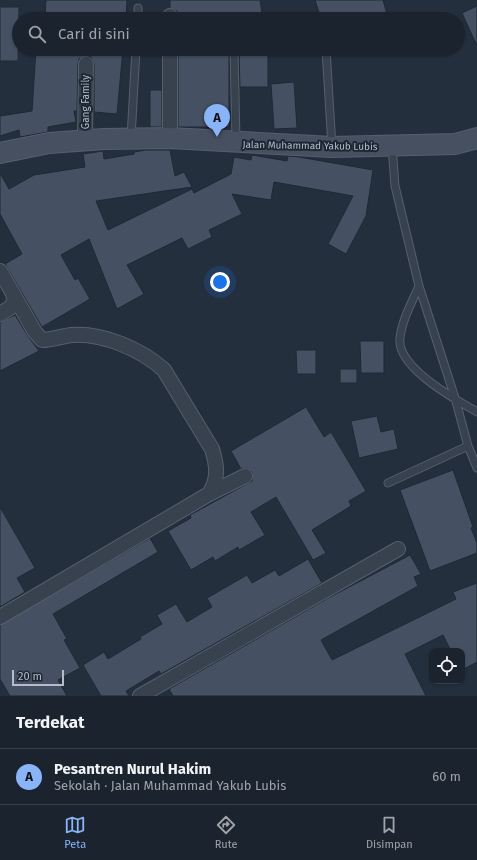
<!DOCTYPE html>
<html lang="id">
<head>
<meta charset="utf-8">
<style>
  body { margin:0; font-family:"Fira Sans",sans-serif; background:#282f3a; color:#f1f3f6 }
  .controls { position:absolute; right:12px; bottom:12px; display:grid; overflow:hidden; border-radius:8px; box-shadow:0 1px 3px #0004 }
  .controls button { width:36px; height:36px; display:grid; place-items:center; padding:0; border:0; border-bottom:1px solid #39404a; background:#1b232e; color:#f1f3f6; font:20px sans-serif }
  .scale { position:absolute; left:12px; bottom:10px; width:52px; box-sizing:border-box; padding-left:4px; border:2px solid #b4bcc9; border-top:0; font-size:11px; line-height:14px; white-space:nowrap; color:#b4bcc9; -webkit-text-stroke:3px #1d2633; paint-order:stroke }
  .you { position:absolute; left:220px; top:282px; width:14px; height:14px; margin:-10px; border:3px solid #fff; border-radius:50%; background:#1a73e8; box-shadow:0 0 0 6px #1a73e833 }
  .badge { display:grid; place-items:center; width:26px; height:26px; border-radius:50%; background:#8ab4f8; color:#111; font-size:13px; font-weight:700 }
  .pin { position:absolute; translate:-50% -33px; filter:drop-shadow(0 1px 2px #0008) }
  .pin::after { content:''; position:absolute; top:21px; width:14px; height:12px; background:inherit; clip-path:polygon(0 0,100% 0,50% 100%) }
  .list { margin:0; padding:0; list-style:none }
  h2 { display:flex; justify-content:space-between; align-items:center; height:52px; margin:0; padding:0 16px; font-size:17px }
  h2 small { font-size:13px; font-weight:400; color:#a0a4aa }
  .list li { display:grid; grid-template-columns:26px 1fr auto; gap:12px; align-items:center; box-sizing:border-box; height:56px; padding:0 16px; border-top:1px solid #39404a }
  .list b { display:block; font-size:15px; white-space:nowrap }
  .list p { margin:0; font-size:13px; white-space:nowrap; color:#a0a4aa }
  .list em { font-size:13px; font-style:normal; color:#a0a4aa }
  .icon { flex:none; width:22px; height:22px; fill:none; stroke:currentColor; stroke-width:2; stroke-linecap:round; stroke-linejoin:round }
  .map { position:relative; flex:none; width:477px; height:696px; overflow:hidden }
  .search { position:absolute; background:#1b232e; box-shadow:0 1px 3px #0004; left:12px; right:12px; top:12px; height:44px; display:flex; align-items:center; gap:10px; box-sizing:border-box; padding:0 14px; border-radius:22px; color:#a0a4aa; font-size:15px }
  .sheet { height:108px; background:#1b232e }
  nav { display:flex; justify-content:space-around; align-items:center; box-sizing:border-box; height:56px; border-top:1px solid #39404a; background:#1b232e; font-size:11px; color:#a0a4aa }
  nav a { display:grid; justify-items:center; gap:2px }
  nav .on { color:#8ab4f8 }
  .map>svg:first-child { display:block }
</style>
</head>
<body>
<div class="map">
<svg width="477" height="696" viewBox="0 0 477 696">
  <rect width="100%" height="100%" fill="#242f3e"/>
  <path fill="#455162" stroke="#1f2835" d="M46 0H127L126 19 45 17Z
    M170 0H260L263 19H236L235 15 198 14V16H178L177 11 170 8Z
    M315 0H383L387 14 370 19H321Z
    M477 6V46L462 13Z
    M0 7H19L18 61H0Z
    M36 49H123L117 114 94 112V64L91 57 86 56 79 59 78 64 77 111H74L76 122 48 127V132L20 137 19 130 0 136V116L32 111Z
    M178 49H229V127H178Z
    M239 49H268V87H240Z
    M294 82 297 128 274 129 271 84Z
    M150 90H162V127H150Z
    M146 150H170L175 176 184 172 192 187 96 201 108 230 192 189 194 193 231 174 234 157 251 160 252 155 287 161 288 156 299 157 373 170 366 216 346 254 328 244 353 196 274 182 271 200 232 194 242 214 209 230 212 237 188 249 182 238 127 265 144 294 117 309 89 239 61 255 75 280 78 278 90 299 42 327 5 264 22 254 0 214V173L9 189 34 175 85 167 83 154 103 151 104 159 134 154V152Z
    M15 315 28 336 39 351 0 371V322Z
    M360 341H384V373H361Z
    M296 350H316V374H297Z
    M340 369H357V383H340Z
    M306 407 324 437 331 432 366 491 349 501 351 506 312 530 326 553 313 560 276 497 251 512 265 535 239 550 238 547 215 561 213 557 191 570 168 531 191 518 190 515 252 481V472L246 468 241 469 231 451Z
    M377 416 381 432 394 429 398 449 359 458 351 421Z
    M453 470 473 527 471 528 477 543V553L430 571 400 490Z
    M0 507 35 568 17 578 25 592 0 607Z
    M150 538 158 552 53 614 67 639 64 640 80 668 58 680 67 696H10L0 679V625Z
    M410 555 421 574 414 577 418 586 321 640 332 660 456 599 453 592 477 583V662L462 670V651H451L443 635 405 654 426 696H173L169 689 330 597Z
    M308 559 322 583 161 674 159 671 126 691 129 696H101L83 665 104 652 108 659 141 639 140 637 162 624 157 615 176 604 187 622 212 607 207 598 247 575 252 583 275 570 279 576Z"/>
  <g fill="none" stroke-linecap="round" stroke-linejoin="round">
    <g stroke="#565f6c" stroke-width="9">
      <path id="service" d="M138 19V8
        M234 49 236 141
        M326 49 332 147
        M131 138 136 49
        M392 146 395 186 419 286 455 398 468 446 477 468
        M419 286C412 302 402 320 400 338 396 367 455 399 477 412
        M388 483 468 446"/>
    </g>
    <g stroke="#565f6c" stroke-width="16">
      <path id="minor" d="M170 16V19
        M170 49V138
        M85 140 86 64
        M0 271 35 332 42 340C52 340 62 336 72 335 103 333 141 349 164 370L212 449C217 465 219 479 209 494
        M0 314 13 306 14 296
        M0 617 209 494 245 476
        M140 696 398 549"/>
    </g>
    <g stroke="#565f6c" stroke-width="22">
      <path id="secondary" d="M0 153 49 143 104 139 170 138 332 147 455 144 477 138"/>
    </g>
    <use href="#service" stroke="#38414e" stroke-width="7"/>
    <use href="#minor" stroke="#38414e" stroke-width="14"/>
    <use href="#secondary" stroke="#465061" stroke-width="20"/>
  </g>
  <g text-anchor="middle" stroke-width="4" stroke-linejoin="round" paint-order="stroke">
    <g font-size="10" fill="#b4bcc9" stroke="#1d2633">
      <text transform="translate(85 102) rotate(-90)" y="4">Gang Family</text>
      <text transform="translate(310 145) rotate(1)" y="4">Jalan Muhammad Yakub Lubis</text>
    </g>
  </g>
</svg>
<div class="controls">
<button><svg class="icon" aria-label="locate" viewBox="0 0 24 24"><circle cx="12" cy="12" r="6"/><path d="M12 2v4M12 18v4M2 12h4M18 12h4"/></svg></button>
</div>
<div class="scale">20 m</div>
<div class="you"></div>
<div class="pin badge" style="left:217px;top:137px">A</div>
<div class="search"><svg class="icon" aria-label="search" viewBox="0 0 24 24"><circle cx="10" cy="10" r="6"/><path d="M15 15l6 6"/></svg>Cari di sini</div>
</div>
<section class="sheet">
<h2>Terdekat<small></small></h2>
<ul class="list">
<li><span class="badge">A</span><div><b>Pesantren Nurul Hakim</b><p>Sekolah · Jalan Muhammad Yakub Lubis</p></div><em>60 m</em></li>
</ul>
</section>
<nav>
<a class="on"><svg class="icon" aria-label="map" viewBox="0 0 24 24"><path d="M3 6l6-2 6 2 6-2v14l-6 2-6-2-6 2zM9 4v14M15 6v14"/></svg>Peta</a>
<a><svg class="icon" aria-label="directions" viewBox="0 0 24 24"><path d="M12 3l9 9-9 9-9-9zM9 14v-3h6M13 9l2 2-2 2"/></svg>Rute</a>
<a><svg class="icon" aria-label="saved" viewBox="0 0 24 24"><path d="M7 4h10v16l-5-4-5 4z"/></svg>Disimpan</a>
</nav>
</body>
</html>
